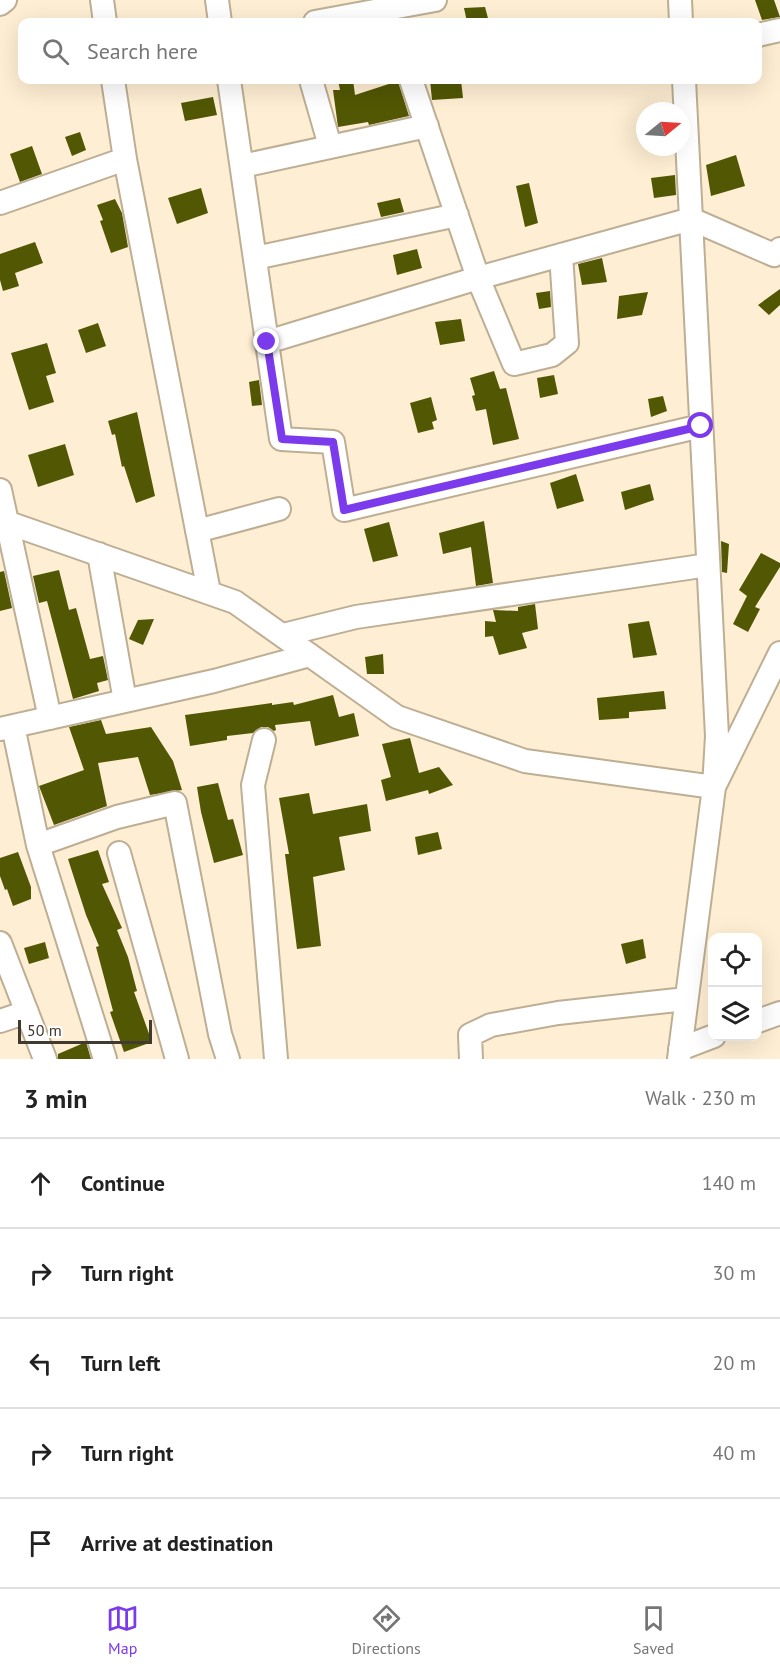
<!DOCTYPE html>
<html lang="en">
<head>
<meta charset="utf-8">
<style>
  body { margin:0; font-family:"PT Sans",sans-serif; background:#f2f2f2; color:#222 }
  .controls { position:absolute; right:18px; bottom:18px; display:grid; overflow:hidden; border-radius:12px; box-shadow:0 6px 24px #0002 }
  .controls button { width:54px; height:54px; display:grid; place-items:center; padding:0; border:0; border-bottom:2px solid #e0e0e0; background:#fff; color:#222; font:30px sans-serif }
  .compass { position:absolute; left:636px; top:102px; width:54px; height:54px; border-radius:50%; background:#fff; box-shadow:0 6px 24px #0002; rotate:72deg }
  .scale { position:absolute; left:18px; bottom:15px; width:134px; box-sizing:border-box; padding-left:6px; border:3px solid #403a2f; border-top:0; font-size:16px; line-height:21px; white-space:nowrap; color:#403a2f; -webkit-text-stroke:4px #fdfdfd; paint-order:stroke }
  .stop { position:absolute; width:18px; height:18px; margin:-14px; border:4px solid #7c3aed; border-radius:50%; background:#fff }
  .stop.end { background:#7c3aed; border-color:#fff; box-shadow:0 2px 6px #0008 }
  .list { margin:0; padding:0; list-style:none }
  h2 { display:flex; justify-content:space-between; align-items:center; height:78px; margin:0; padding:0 24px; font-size:26px }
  h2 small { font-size:20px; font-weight:400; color:#767676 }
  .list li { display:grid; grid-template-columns:39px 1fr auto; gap:18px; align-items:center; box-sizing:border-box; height:90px; padding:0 24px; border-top:2px solid #e0e0e0 }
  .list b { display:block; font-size:22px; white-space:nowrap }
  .list em { font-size:20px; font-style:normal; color:#767676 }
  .icon { flex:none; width:33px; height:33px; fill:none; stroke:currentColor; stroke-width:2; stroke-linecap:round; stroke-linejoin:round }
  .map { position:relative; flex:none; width:780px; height:1059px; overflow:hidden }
  .search { position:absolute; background:#fff; box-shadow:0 6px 24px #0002; left:18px; right:18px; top:18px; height:66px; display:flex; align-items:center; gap:15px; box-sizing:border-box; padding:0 21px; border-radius:12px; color:#767676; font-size:22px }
  .sheet { height:528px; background:#fff }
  nav { display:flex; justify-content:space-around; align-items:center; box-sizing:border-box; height:84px; border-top:2px solid #e0e0e0; background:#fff; font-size:16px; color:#767676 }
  nav a { display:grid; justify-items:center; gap:3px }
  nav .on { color:#7c3aed }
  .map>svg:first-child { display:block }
</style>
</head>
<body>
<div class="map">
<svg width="780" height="1059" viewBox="0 0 780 1059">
  <rect width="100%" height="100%" fill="#feeed3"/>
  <path fill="#515703" d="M755 0H774L780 17 762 20Z
    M485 7 489 22H467L464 8Z
    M338 80H353L355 95 398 81 409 116 369 125 368 122 338 127 333 90H340Z
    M430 80H461L463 98 432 100Z
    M213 97 217 115 185 121 181 103Z
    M80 132 86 150 72 156 65 137Z
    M32 146 42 174 20 182 10 154Z
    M736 155 745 186 711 196 706 165Z
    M675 175 676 195 654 198 651 178Z
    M529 183 538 223 525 227 516 186Z
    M201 188 208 213 177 224 168 198Z
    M400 198 404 212 381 217 377 203Z
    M115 199 122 213 128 247 111 253 100 221 103 220 97 205Z
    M35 242 43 263 15 273 19 286 3 291 0 280V254Z
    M417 249 422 268 397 275 393 255Z
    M602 258 607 282 582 285 578 264Z
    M780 289V305L769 315 758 305Z
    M550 291 551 307 539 309 536 293Z
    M648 292 642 315 617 319 619 296Z
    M461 319 465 341 440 345 435 322Z
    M98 323 106 346 86 353 78 330Z
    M47 343 56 373 46 376 54 402 29 410 11 353Z
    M494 371 500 389 506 388 519 439 493 445 486 409 476 411 472 396 475 395 470 378Z
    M554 375 558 394 540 398 537 378Z
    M259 380 262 405 252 406 249 382Z
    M663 396 667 411 651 417 648 399Z
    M431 397 437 420 432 422 434 429 418 433 410 403Z
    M137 412 155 496 136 503 124 466 122 467 115 434 112 435 108 421Z
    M65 444 74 475 38 487 28 455Z
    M576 474 584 501 557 509 550 483Z
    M650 484 654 500 625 510 621 492Z
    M484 521 493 583 476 586 471 547 443 554 439 533Z
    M389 522 398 556 373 562 364 529Z
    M721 541 729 544 727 573 722 572Z
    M761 553 780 563V567L755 607 760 609 748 632 733 624 747 596 739 590Z
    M59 570 69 610 76 608 90 659 103 656 108 680 97 683 99 691 73 699 47 601 39 603 33 576Z
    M4 571 12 608 0 611V572Z
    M535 604 538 629 522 633 527 648 499 655 493 636 485 637V621L496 622 493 610 518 611V607Z
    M154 619 143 645 129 639 138 620Z
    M649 621 657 655 633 658 628 624Z
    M383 654 384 674H367L365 657Z
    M664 691 666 709 629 712V718L599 720 597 698Z
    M333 695 339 717 354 713 359 736 315 746 310 721 275 725 276 730 274 731 268 727H261L253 733 227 736V740L190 746 185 715 272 703V705L293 702 294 705Z
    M101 720 106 734 151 727 173 761 182 790 150 795 138 757 98 763 107 806 54 825 39 786 84 770 69 727Z
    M410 738 419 773 439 767 453 785 429 794 428 790 386 801 381 780 391 777 382 744Z
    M218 783 228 820 233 819 243 855 214 863 201 812 197 787Z
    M309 793 313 814 367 804 371 831 339 837 345 870 313 877 321 946 297 949 285 854H289L279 798Z
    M438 832 442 849 418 855 415 837Z
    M98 850 109 882 102 884 122 928 117 930 128 957 137 991 134 992 152 1042 124 1052 110 1012 113 1011 96 947 99 946 86 915 68 859Z
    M18 852 31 887V899L13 906 7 889 5 890 0 876V858Z
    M643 939 646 958 626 964 621 944Z
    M45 942 49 958 29 964 24 948Z
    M86 1042 91 1059H58V1054Z"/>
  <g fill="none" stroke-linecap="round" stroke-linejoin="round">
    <g stroke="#bdae94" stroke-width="26">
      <path id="minor" d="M102 0 105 22
        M217 0 220 22
        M680 0 681 22
        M0 4 5 0
        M315 22 435 0
        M758 35 780 30
        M113 80 125 159 209 592
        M229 80 281 439 333 442 344 510 701 426
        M311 80 330 146
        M411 80 478 278 691 219 774 255 780 249
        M242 166 427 126
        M0 203 125 159
        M255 258 457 215
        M267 342 478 278 514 364 552 355 567 343 561 255
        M0 490 50 718
        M0 520 235 602 397 717 525 761 714 787 780 653
        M197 531 279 509
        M99 554 125 701
        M283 635 356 617 708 565
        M13 726 38 845 105 1059
        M0 729 214 681 310 655
        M264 740 253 785 276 1059
        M38 845 117 817 175 803 220 1034 228 1059
        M119 853 177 1059
        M0 943 45 1059
        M0 1021 27 1012
        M758 1021 780 1013
        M680 1049 714 1036
        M471 1059 470 1035 491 1025 558 1013 686 999
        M679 1059 714 787 717 736 684 80"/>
    </g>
    <use href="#minor" stroke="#fff" stroke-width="22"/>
  </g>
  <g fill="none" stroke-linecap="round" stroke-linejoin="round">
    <path stroke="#7c3aed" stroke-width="8" d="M267 342 282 439 333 442 344 510 701 426"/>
  </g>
</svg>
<div class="controls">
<button><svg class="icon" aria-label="locate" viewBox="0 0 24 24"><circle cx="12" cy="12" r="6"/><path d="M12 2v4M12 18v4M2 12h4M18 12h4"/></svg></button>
<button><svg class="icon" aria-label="layers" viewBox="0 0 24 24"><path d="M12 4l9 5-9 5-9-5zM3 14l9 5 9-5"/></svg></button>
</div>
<svg class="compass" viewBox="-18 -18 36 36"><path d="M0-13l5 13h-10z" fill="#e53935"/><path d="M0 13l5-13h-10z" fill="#767676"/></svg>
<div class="scale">50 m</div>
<div class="stop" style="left:701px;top:426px"></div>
<div class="stop end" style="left:267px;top:342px"></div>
<div class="search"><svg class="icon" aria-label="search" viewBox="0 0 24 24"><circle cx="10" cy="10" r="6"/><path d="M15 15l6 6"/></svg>Search here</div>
</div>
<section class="sheet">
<h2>3 min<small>Walk · 230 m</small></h2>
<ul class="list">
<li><svg class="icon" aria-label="ahead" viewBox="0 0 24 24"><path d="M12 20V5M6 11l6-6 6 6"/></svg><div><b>Continue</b></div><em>140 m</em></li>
<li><svg class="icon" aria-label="right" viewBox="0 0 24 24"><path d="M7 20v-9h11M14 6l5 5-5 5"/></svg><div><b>Turn right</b></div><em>30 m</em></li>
<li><svg class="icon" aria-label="left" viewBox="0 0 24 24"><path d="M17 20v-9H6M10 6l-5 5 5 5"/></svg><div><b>Turn left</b></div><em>20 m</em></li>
<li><svg class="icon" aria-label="right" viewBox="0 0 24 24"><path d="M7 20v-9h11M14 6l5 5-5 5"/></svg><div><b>Turn right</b></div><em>40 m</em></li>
<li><svg class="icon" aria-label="arrive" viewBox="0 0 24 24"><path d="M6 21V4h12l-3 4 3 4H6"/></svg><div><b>Arrive at destination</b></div></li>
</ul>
</section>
<nav>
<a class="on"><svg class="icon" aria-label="map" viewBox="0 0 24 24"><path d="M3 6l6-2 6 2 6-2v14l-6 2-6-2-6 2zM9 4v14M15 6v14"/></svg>Map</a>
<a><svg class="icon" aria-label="directions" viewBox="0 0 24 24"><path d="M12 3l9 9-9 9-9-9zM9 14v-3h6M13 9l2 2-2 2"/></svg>Directions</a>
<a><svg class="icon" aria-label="saved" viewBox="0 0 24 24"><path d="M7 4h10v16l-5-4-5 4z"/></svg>Saved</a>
</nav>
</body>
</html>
